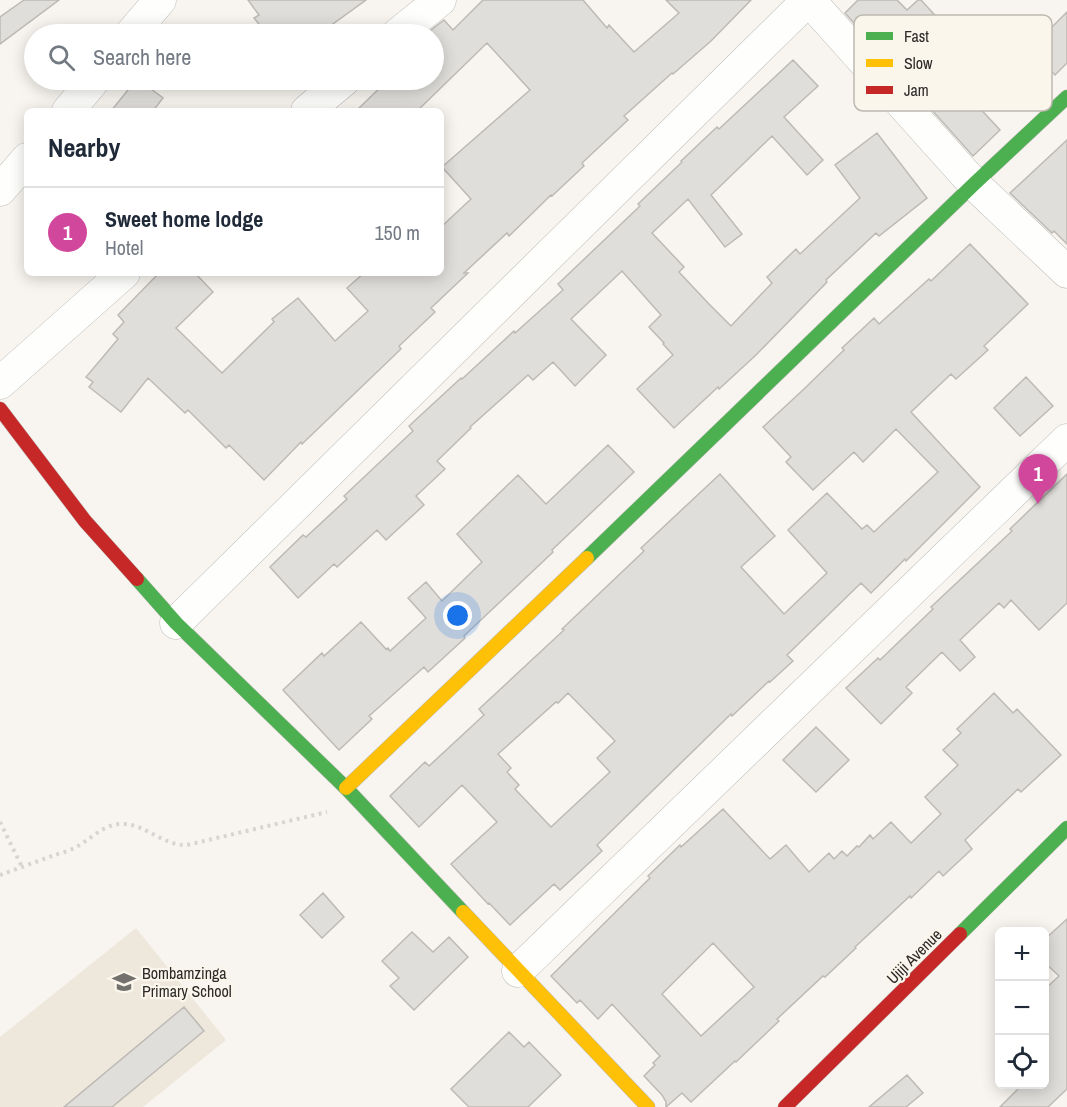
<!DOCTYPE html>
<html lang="en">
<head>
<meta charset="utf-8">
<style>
  body { margin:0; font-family:"Archivo Narrow",sans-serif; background:#f6f6f7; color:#1f2937 }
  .controls { position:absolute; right:18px; bottom:18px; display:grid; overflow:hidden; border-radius:9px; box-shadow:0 3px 15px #0003 }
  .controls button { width:54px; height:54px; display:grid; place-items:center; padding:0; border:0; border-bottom:2px solid #e0e1e3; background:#fff; color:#1f2937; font:30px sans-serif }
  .you { position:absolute; left:458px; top:616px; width:21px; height:21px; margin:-15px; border:4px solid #fff; border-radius:50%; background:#1a73e8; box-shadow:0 0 0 9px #1a73e833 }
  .badge { display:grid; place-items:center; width:39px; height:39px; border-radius:50%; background:#7c3aed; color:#fff; font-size:20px; font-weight:700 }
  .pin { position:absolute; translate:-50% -50px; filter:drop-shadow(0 2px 3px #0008) }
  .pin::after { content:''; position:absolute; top:32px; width:21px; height:18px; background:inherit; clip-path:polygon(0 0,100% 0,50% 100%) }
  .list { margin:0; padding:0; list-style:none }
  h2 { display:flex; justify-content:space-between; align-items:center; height:78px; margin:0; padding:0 24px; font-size:26px }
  h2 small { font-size:20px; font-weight:400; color:#747a83 }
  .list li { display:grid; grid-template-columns:39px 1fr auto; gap:18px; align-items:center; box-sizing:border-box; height:90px; padding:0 24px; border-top:2px solid #e0e1e3 }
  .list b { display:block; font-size:22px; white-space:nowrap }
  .list p { margin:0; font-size:20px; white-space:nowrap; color:#747a83 }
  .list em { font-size:20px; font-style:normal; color:#747a83 }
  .icon { flex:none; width:33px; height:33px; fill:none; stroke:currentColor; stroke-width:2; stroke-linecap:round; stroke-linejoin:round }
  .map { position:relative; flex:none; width:1067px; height:1107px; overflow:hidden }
  .search { position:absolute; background:#fff; box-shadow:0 3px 15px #0003; left:24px; top:24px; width:420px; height:66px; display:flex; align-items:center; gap:15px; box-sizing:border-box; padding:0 21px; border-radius:33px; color:#747a83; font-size:22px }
  .panel { position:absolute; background:#fff; box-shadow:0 3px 15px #0003; left:24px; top:108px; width:420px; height:168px; border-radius:9px }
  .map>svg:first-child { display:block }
</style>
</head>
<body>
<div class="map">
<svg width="1067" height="1107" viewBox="0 0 1067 1107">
  <rect width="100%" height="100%" fill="#f8f5f0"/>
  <path fill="#eee8dc" d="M136 928 226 1040 143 1107H0V1037Z"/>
  <path fill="#e0deda" stroke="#bdbab6" stroke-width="1.5" fill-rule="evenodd" d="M24 0H59L0 44V17Z
    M248 0H366L319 34H267L254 18 259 15Z
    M483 0H583L607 28 609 25 634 52 679 13 666 0H751L711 41 673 74 672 73 624 116 628 120 582 163 584 166 552 196 551 195 509 236 507 233 464 273H468L431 308 435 312 399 346 401 349 302 444 301 442 264 480 229 445 226 448 188 410 185 413 148 378 121 412 89 387 93 382 86 377 118 339 113 334 124 322 118 315 159 273H195L213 292 176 328 222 373 274 322 272 319 298 298 335 341 368 311 347 288 364 273H441V227L471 199 442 167 530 90 487 43 417 111H356L388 80H434V34H426L444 20 453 30Z
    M858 0H897L907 10 918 0H921L942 23 935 29 977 76 962 89 1000 130 973 156 845 13Z
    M1067 12V63L1055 75 1030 49Z
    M793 60 818 86 784 117 823 160 807 175 772 136 711 195 742 234 725 247 688 199 652 233 684 267 679 272 708 303 731 326 772 283 767 277 796 249 800 254 860 198 835 165 877 133 927 198 879 236 876 233 826 280 827 282 756 355 719 389 718 387 674 428 637 389 673 355 663 344 664 343 649 327 661 315 622 271 571 319 606 355 575 386 553 362 533 380 528 375 470 427 471 428 437 461 445 469 416 496 424 505 386 540 377 530 337 567 334 564 298 598 270 567 303 535 306 537 347 499 344 496 413 431 409 426 461 378 462 379 514 331 515 333 563 290 558 284 640 206 638 204 682 162 681 161 717 127 719 129Z
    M136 80H139L163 98 153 111H111Z
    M1067 140V244L1054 231 1052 233 1010 193Z
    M970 244 1028 304 984 346 988 350 956 379 951 374 911 412 980 487 906 561 905 559 871 593 861 583 787 655 793 661 770 682 769 681 732 716 731 714 597 845 602 851 560 890 554 884 510 925 489 903 488 904 451 864 497 822 462 785 419 827 390 796 425 762 429 766 484 715 479 709 564 630 562 629 644 551 641 548 720 474 775 536 741 567 784 614 827 573 788 530 827 493 862 529 867 525 874 532 908 500 938 472 896 429 863 462 854 452 813 490 786 462 791 457 763 427 804 389 844 350 842 348 874 318 879 324 929 279 931 281ZM568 693 615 741 597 758 610 772 551 827 515 789 519 785 507 772 511 768 498 754 556 702 558 703Z
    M1026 377 1053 406 1020 436 994 408Z
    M608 445 634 472 552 550 553 552 464 636 465 638 428 672 424 667 369 716 372 719 339 750 283 690 322 653 324 656 361 622 386 649 388 648 390 651 426 618 408 598 426 582 442 601 482 562 457 534 518 475 546 504Z
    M1067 474V603L1039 630 1011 600 1004 608 999 603 960 640 975 657 960 671 942 652 906 687 912 693 881 724 846 688 878 658 880 660 933 609 931 607 1012 531 1010 529Z
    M994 693 1013 713 1017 709 1061 755 1021 792 1018 789 965 840 972 849 943 876 939 871 911 898 910 896 855 947 856 948 825 977 823 976 777 1019 779 1021 736 1062 735 1061 691 1102 682 1093 666 1107V1102L662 1095 644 1076 655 1065 653 1063 660 1056 612 1004 598 1019 580 1000 577 1003 551 976 650 878 648 876 680 845 681 847 723 809 770 859 786 845 809 872 829 853 834 859 842 851 847 856 857 846 859 847 870 835 873 839 891 822 911 843 941 814 925 797 958 765 943 750 961 733 957 729ZM713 943 754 987 701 1036 662 994Z
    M816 727 849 760 816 792 783 760Z
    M323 893 344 917 322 938 300 915Z
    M1067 919V1089L1048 1107H1000L1023 1084H1044V990L1059 976 1044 962V940Z
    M412 932 433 952 449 937 468 957 414 1010 390 986 399 978 382 961Z
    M184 1007 204 1031 112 1107H64Z
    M509 1032 524 1047 529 1042 561 1075 528 1107H469L451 1089Z
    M907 1075 923 1093 906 1107H869Z"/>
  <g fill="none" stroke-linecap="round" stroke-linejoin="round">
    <g stroke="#bdbbb7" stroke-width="33">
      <path id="street" d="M809 0 974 184 1067 272
        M131 34 160 0
        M398 34 440 0
        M68 111 94 80
        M307 111 344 80
        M0 190 27 159
        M0 383 124 273
        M176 623 808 0
        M518 971 1067 440"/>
    </g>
    <g stroke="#bdbbb7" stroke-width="15">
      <path id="fast" d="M587 558 974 184 1067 97
        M137 579 176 623 346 788 463 912
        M960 934 1067 828"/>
    </g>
    <g stroke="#bdbbb7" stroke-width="15">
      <path id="slow" d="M346 788 587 558
        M463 912 648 1107"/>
    </g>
    <g stroke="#bdbbb7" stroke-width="15">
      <path id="jam" d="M0 409 85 521 137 579
        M785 1107 960 934"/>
    </g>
    <path stroke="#d6d5d3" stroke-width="4" stroke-dasharray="3 4.5" stroke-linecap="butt" d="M0 822 22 867
      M0 875C17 869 35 862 52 856 60 853 70 851 78 846 92 838 104 824 122 824 146 824 163 846 187 845L327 812"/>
    <use href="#street" stroke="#fefefd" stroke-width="32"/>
    <use href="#fast" stroke="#4caf50" stroke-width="14"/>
    <use href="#slow" stroke="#ffc107" stroke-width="14"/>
    <use href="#jam" stroke="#c62828" stroke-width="14"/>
  </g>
  <defs>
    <g id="school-bare" transform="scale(1.8)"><path d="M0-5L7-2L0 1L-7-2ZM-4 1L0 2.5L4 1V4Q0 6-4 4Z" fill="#73716d" stroke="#fbf6ec" stroke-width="2.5" paint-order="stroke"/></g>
  </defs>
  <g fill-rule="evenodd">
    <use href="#school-bare" x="124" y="982"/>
  </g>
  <g text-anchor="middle" stroke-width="4.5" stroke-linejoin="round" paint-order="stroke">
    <g font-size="16" fill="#2c2a27" stroke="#fbf6ec">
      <text transform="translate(914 956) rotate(-45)" y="6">Ujiji Avenue</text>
    </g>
    <g font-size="16" fill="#2c2a27" stroke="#fbf6ec" text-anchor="start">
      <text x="142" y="979">Bombamzinga<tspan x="142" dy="18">Primary School</tspan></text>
    </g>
  </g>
  <rect x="854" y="15" width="198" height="96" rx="9" fill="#fbf6ec" stroke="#bdb9b1" stroke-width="1.5"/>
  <rect x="866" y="32" width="27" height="8" fill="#4caf50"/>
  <rect x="866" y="59" width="27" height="8" fill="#ffc107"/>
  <rect x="866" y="86" width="27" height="8" fill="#c62828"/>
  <g font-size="16" fill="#2c2a27">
    <text x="904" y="42">Fast</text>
    <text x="904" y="69">Slow</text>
    <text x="904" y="96">Jam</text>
  </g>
</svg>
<div class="controls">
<button>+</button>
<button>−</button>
<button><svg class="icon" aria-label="locate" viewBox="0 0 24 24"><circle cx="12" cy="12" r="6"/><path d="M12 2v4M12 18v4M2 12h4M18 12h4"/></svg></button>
</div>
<div class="you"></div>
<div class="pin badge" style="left:1038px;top:504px;background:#d1479c">1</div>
<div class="search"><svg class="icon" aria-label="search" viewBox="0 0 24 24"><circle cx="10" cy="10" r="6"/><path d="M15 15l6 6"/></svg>Search here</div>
<section class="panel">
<h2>Nearby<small></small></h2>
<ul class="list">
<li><span class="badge" style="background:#d1479c">1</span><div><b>Sweet home lodge</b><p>Hotel</p></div><em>150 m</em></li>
</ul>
</section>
</div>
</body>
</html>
